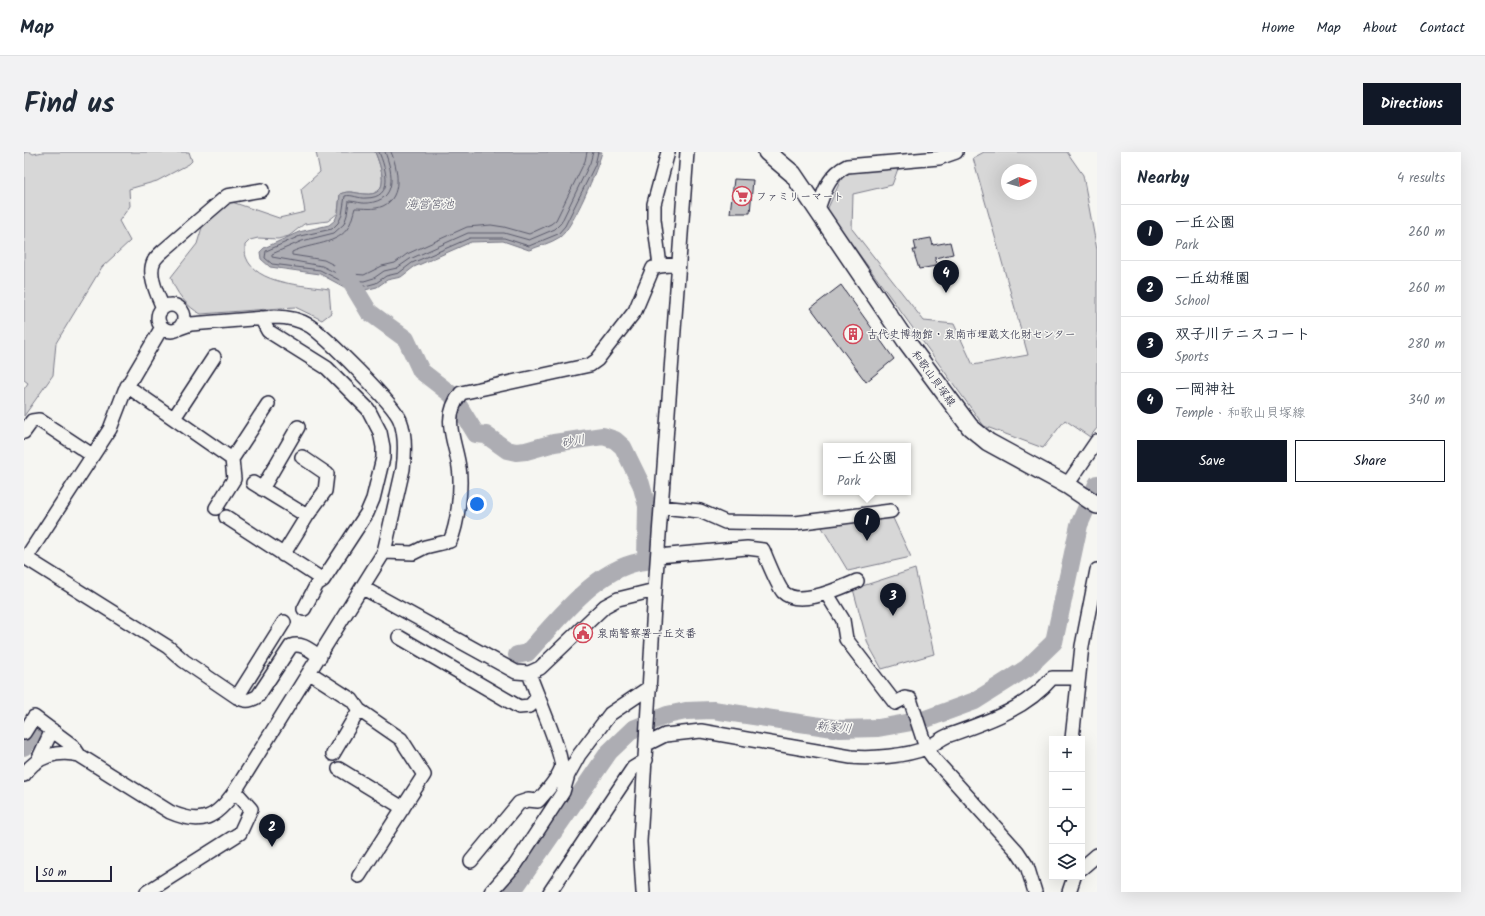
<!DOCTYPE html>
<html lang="en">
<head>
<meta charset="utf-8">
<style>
  body { margin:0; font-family:Kalam,"Klee One",sans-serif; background:#f2f2f3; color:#1f2937 }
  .controls { position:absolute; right:12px; bottom:12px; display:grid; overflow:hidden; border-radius:0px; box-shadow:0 4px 16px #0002 }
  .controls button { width:36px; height:36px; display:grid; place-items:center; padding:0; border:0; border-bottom:1px solid #e0e1e3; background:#fff; color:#1f2937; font:20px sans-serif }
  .compass { position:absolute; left:977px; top:12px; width:36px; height:36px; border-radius:50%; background:#fff; box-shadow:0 4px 16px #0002; rotate:84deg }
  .scale { position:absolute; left:12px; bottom:10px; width:76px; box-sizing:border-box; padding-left:4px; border:2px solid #22223b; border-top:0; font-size:11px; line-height:14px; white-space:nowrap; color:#22223b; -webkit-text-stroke:3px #f6f6f2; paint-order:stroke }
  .you { position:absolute; left:453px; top:352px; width:14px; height:14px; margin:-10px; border:3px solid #fff; border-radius:50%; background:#1a73e8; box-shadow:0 0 0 6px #1a73e833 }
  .badge { display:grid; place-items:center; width:26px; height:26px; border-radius:50%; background:#111827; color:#fff; font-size:13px; font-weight:700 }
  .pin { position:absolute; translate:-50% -33px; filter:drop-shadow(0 1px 2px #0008) }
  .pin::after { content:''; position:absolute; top:21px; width:14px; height:12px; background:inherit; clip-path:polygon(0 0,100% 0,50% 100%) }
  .popup { position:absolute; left:799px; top:291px; width:88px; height:52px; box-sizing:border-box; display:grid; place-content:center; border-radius:0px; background:#fff; filter:drop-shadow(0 1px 3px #0005); font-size:13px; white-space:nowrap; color:#747a83 }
  .popup b { font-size:15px; color:#1f2937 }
  .popup::after { content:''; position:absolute; left:50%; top:100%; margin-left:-8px; border:8px solid transparent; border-top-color:#fff }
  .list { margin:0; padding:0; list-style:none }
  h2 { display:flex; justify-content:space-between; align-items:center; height:52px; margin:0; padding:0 16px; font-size:17px }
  h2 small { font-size:13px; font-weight:400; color:#747a83 }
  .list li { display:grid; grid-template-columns:26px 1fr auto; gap:12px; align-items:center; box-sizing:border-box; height:56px; padding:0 16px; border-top:1px solid #e0e1e3 }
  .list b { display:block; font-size:15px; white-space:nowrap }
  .list p { margin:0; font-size:13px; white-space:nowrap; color:#747a83 }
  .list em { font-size:13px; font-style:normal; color:#747a83 }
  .actions { display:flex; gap:8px; padding:12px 16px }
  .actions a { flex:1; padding:9px 0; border:1px solid #111827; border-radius:0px; text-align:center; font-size:14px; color:#111827 }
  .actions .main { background:#111827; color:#fff }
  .icon { flex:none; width:22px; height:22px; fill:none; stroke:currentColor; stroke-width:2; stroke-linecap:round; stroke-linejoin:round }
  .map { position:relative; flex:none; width:1073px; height:740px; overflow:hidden; border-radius:0px }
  header { display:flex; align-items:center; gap:24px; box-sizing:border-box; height:56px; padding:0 20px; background:#fff; border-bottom:1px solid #e0e1e3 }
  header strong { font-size:19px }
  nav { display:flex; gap:22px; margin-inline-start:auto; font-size:14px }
  .intro { display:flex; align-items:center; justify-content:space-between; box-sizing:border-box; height:96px; padding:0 24px }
  h1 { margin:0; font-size:28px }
  .button { padding:10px 18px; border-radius:0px; background:#111827; color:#fff; font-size:14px; font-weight:700 }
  main { display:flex; gap:24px; padding:0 24px }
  aside { flex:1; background:#fff; border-radius:0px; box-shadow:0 4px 16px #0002 }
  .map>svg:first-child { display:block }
</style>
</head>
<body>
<header>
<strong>Map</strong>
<nav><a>Home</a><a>Map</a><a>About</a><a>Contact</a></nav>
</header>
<div class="intro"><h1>Find us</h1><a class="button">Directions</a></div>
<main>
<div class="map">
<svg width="1073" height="740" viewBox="0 0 1073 740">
  <rect width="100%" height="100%" fill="#f6f6f2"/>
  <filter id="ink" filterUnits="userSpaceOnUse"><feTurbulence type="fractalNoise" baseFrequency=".025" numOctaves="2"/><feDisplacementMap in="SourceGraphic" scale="8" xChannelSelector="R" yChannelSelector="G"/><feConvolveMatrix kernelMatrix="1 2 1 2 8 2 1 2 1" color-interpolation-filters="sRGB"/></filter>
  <g filter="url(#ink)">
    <path fill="#d7d7d7" stroke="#7c7c89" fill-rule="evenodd" d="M0 0H6L9 2 19 0H165L168 9 165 12 133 29 105 37 106 54 95 69 106 89 78 115 32 191 29 223 0 264V237L4 231 0 228Z
      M292 0H351C357 15 368 45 340 42 331 41 325 38 316 42L314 61 304 69 280 72 265 84 254 87 234 86 226 88 221 93C221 97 221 102 222 105 232 133 281 133 305 137L307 161 298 168 271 155 177 162C163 155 151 140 147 125L173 92 179 72 205 49 255 66 281 60 277 37 296 20Z
      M960 0H1043L1059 23 1073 98V276L1066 285 1041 268 1019 296 960 274 803 58 820 21 875 14 868 33 829 42 828 77 900 169 930 172 949 213 1004 203 949 6ZM983 18H1007V42H983Z
      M868 364 887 405 824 419 796 372Z
      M891 417 910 502 858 517 844 492 829 437Z"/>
    <path fill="#adadb3" stroke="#757583" d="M351 0H578C574 16 549 76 536 85 527 91 515 94 505 98L479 89 447 90 390 115 377 125 363 128 353 135 341 138 324 137 296 122 246 115 237 107 236 100 240 96 275 80 305 73 311 68 314 61 316 42C325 38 331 41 340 42 368 45 357 15 351 0Z"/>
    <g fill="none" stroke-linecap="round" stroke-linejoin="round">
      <path stroke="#5a5a6b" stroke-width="1" d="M355 0C362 17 371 46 342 46 335 47 328 42 321 44L318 63 314 71 308 77 276 84 242 99 241 106 248 112 296 118 325 133 341 134 352 131 362 124 375 121 388 111 446 86H480L505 94 534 82 541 74 571 13 574 0
        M361 0C369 21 374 48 344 51 338 52 331 49 325 49L323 63 320 72 310 81 278 89 248 102V105L298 114 326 128 340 129 350 126 360 119 373 116 386 107 444 81H480L505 88 531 77 537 71 566 11 569 0
        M367 0C374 16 379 45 359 54 350 58 340 56 331 56 329 62 328 68 325 74 315 93 286 91 268 100V103L300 108 328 122 340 123 358 114 371 111 383 102 443 75 467 73 480 75 505 82 527 72 532 68 561 9 563 0"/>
      <path stroke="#adadb3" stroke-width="18" d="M319 117 345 160 382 187 397 219 428 243 452 282 462 283 483 298 492 300 502 299 530 291 579 284 591 288 599 295 617 332 623 354 622 409C574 413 534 468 503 501L493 503
        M0 595 11 579
        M488 740 585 600 609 577 643 563 662 559 689 558 816 577 854 576 899 568 951 549 1003 516 1030 490 1055 373 1073 332"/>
    </g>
    <path fill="#c2c2c4" stroke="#22223b" d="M710 27 729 28 726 61H706Z
      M907 86 909 93 926 90 929 102 911 106 912 114 895 117 889 98H892L890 89Z
      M817 133 870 207 842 230 787 156Z"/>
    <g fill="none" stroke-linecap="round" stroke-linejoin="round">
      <g stroke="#22223b" stroke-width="16">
        <path id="minor" d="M793 59C800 41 804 23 823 14L915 6 932 0
          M636 114 630 67V52L644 0
          M134 166a13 13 0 1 1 26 0a13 13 0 1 1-26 0Z
          M139 156C134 144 123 122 130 109 132 105 136 102 139 99L203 44 238 38
          M237 166 244 179 303 216 344 257 356 280 359 295V306L349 347 343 361 299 428 293 432 280 457
          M138 175 101 238 86 277 2 406 144 495 160 509 213 545 260 470
          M103 234 208 307 244 252
          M150 266 190 205
          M0 280 8 269 15 268 68 303
          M229 331 283 364
          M1043 333 1073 289
          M238 337 274 275
          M637 355 676 359 701 370 771 371 867 359
          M192 356 210 327 208 307
          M202 365 299 428
          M360 400 389 401 401 395 426 389C434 373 438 333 435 315 431 287 417 267 437 241L566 213 573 208 611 159 629 116 636 114 654 112
          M259 403 283 364 301 339 303 322 278 305
          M634 404 723 396 739 398C743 407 753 433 759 440 775 456 816 436 833 429
          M339 436 492 520 505 521 516 516 581 454 594 447 631 438
          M803 442 819 468 822 487 871 551 881 546 886 547 902 596 910 607 993 699 1003 714 1011 740
          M375 485 495 555 506 554 513 546
          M286 521 328 548 335 558 309 602
          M213 545C221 549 225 550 234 544L267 494C278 490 287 499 296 505
          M0 581 10 565 49 594 55 603
          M1048 587 1058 494 1073 418
          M623 592 641 583 677 579 827 605C847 607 883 604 902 596 910 593 916 587 923 584 962 570 1001 558 1028 526H1054
          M13 610 28 578
          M315 617 379 656
          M0 623C12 604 34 598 55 603L146 660C178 674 192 666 211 639L360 400 379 317C381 301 382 283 376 268 370 252 302 185 286 174 275 167 263 165 251 165L167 172 153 177
          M447 709 495 651 504 648 514 649C522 640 533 628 537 617 541 606 510 537 505 521
          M1058 716 1073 703
          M335 724 400 623 377 587 335 558
          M123 740 216 681 227 657 211 639
          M467 740 492 712 539 640 544 623 555 603 586 562 626 535
          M526 740 609 616 622 608
          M619 740 616 690 631 438 663 0
          M1045 740 1050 725"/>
      </g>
      <g stroke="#22223b" stroke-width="20">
        <path id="major" d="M743 0 769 22 882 189 946 275 964 290 1043 333 1073 353"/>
      </g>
      <use href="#minor" stroke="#f6f6f2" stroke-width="13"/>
      <use href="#major" stroke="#f6f6f2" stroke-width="17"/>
    </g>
  </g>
  <defs>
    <g id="supermarket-ring" transform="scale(1)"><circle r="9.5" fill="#f6f6f2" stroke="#d1495b" stroke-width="1.5"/><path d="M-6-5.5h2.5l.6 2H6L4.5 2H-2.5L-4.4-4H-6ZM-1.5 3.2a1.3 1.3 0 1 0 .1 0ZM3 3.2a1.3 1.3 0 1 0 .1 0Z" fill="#d1495b"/></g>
    <g id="building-ring" transform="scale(1)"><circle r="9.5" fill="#f6f6f2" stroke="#d1495b" stroke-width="1.5"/><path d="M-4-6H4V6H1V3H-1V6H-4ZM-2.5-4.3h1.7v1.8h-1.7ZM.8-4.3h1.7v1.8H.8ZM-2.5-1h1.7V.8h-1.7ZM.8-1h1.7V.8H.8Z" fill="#d1495b"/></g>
    <g id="civic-ring" transform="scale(1)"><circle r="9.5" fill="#f6f6f2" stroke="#d1495b" stroke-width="1.5"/><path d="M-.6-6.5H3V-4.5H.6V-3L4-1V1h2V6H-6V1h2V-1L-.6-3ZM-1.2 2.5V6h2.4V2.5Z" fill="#d1495b"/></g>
  </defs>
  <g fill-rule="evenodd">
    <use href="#supermarket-ring" x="718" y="44"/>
    <use href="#building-ring" x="829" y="182"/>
    <use href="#civic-ring" x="559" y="481"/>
  </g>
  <g text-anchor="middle" stroke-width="3" stroke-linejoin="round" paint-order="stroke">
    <g font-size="11" fill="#22223b" stroke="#f6f6f2" text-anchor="start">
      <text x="732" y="48">ファミリーマート</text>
      <text x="843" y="186">古代史博物館・泉南市埋蔵文化財センター</text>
      <text x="573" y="485">泉南警察署一丘交番</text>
    </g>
    <g font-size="11" fill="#22223b" stroke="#f6f6f2">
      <text transform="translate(910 226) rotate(54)" y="4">和歌山貝塚線</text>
    </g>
    <g font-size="12" font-style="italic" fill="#535365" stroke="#f6f6f2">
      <text x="406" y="56">海営宮池</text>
      <text transform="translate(549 289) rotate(-11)" y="4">砂川</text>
      <text transform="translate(810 575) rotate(5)" y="4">新家川</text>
    </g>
  </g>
</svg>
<div class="controls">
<button>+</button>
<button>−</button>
<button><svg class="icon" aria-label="locate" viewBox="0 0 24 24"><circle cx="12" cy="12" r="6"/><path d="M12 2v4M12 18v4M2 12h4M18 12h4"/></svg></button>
<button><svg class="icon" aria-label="layers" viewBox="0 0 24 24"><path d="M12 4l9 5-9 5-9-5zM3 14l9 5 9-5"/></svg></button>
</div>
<svg class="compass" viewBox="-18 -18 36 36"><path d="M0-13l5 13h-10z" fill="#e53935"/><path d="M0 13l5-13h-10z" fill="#747a83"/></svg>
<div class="scale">50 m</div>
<div class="you"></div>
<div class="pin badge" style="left:843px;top:389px">1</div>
<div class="popup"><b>一丘公園</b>Park</div>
<div class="pin badge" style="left:248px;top:695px">2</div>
<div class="pin badge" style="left:869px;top:464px">3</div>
<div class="pin badge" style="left:922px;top:141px">4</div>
</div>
<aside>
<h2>Nearby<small>4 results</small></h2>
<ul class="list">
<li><span class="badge">1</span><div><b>一丘公園</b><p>Park</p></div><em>260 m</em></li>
<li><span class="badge">2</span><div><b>一丘幼稚園</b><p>School</p></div><em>260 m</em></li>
<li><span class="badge">3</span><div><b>双子川テニスコート</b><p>Sports</p></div><em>280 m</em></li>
<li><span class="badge">4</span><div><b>一岡神社</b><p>Temple · 和歌山貝塚線</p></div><em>340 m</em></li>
</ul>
<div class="actions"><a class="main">Save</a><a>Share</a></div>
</aside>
</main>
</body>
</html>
